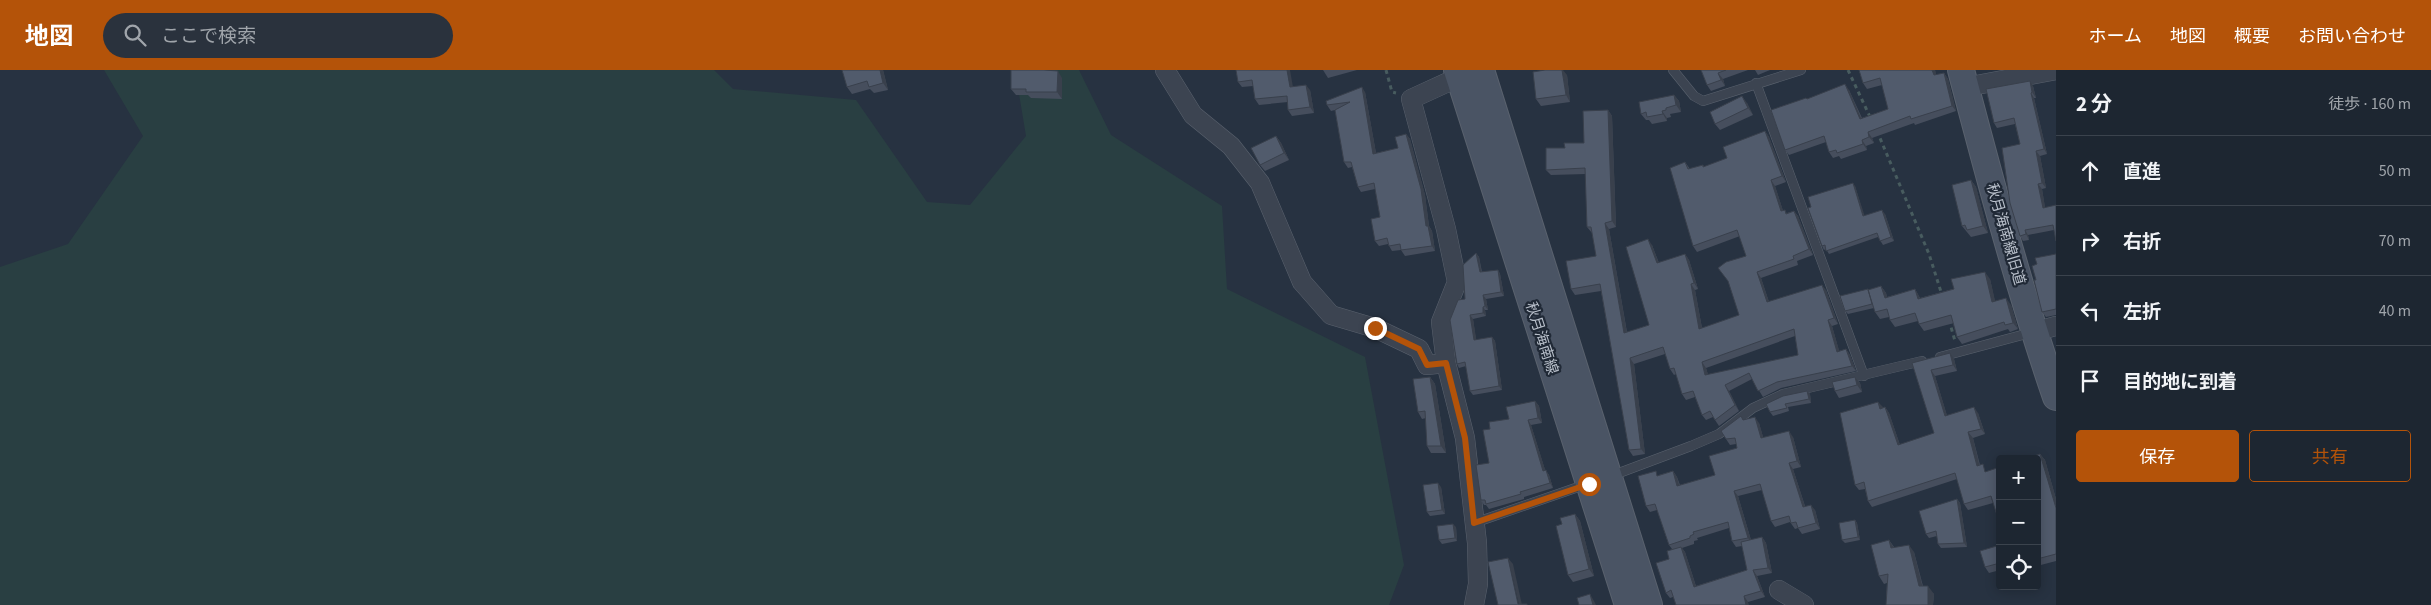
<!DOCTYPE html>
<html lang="ja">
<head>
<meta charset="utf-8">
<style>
  body { margin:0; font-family:"Source Sans 3","Noto Sans JP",sans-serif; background:#2a323d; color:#f1f3f6 }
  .controls { position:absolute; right:15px; bottom:15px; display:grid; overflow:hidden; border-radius:5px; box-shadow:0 2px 12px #0003 }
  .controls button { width:45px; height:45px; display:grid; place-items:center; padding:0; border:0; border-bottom:1px solid #3b434d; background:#1d2631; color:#f1f3f6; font:25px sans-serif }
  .stop { position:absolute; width:15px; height:15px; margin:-11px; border:4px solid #b45309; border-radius:50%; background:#fff }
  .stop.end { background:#b45309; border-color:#fff; box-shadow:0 1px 5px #0008 }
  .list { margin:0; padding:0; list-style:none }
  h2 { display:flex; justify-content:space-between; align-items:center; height:65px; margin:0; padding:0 20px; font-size:21px }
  h2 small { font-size:16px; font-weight:400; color:#a0a5ab }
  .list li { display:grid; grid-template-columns:32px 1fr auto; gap:15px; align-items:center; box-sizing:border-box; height:70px; padding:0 20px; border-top:1px solid #3b434d }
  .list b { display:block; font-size:19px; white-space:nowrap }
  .list em { font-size:16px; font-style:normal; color:#a0a5ab }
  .actions { display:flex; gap:10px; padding:15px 20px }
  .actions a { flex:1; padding:11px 0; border:1px solid #b45309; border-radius:5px; text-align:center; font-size:18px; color:#b45309 }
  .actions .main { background:#b45309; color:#fff }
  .icon { flex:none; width:28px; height:28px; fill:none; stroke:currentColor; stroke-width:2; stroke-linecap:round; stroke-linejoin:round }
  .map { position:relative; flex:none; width:2056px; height:535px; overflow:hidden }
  header { display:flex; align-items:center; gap:30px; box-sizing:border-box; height:70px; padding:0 25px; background:#b45309; color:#fff }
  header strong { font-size:24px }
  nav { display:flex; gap:28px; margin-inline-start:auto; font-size:18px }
  .search { width:350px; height:45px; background:#2a323d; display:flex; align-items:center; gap:12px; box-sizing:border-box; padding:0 18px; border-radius:28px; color:#a0a5ab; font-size:19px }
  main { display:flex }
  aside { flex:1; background:#1d2631 }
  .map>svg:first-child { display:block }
</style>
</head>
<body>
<header>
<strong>地図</strong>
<div class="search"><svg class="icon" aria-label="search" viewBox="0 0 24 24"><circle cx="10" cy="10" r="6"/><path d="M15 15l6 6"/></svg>ここで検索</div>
<nav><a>ホーム</a><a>地図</a><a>概要</a><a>お問い合わせ</a></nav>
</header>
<main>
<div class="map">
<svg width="2056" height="535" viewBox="0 0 2056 535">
  <rect width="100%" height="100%" fill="#273241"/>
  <path fill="#293f42" d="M104 0H714L733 19 856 30 927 132 970 135 1026 66 1015 0H1079L1111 65 1222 136 1227 219 1365 287 1404 495 1389 535H0V197L68 174 143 66Z"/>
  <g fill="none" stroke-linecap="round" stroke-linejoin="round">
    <g stroke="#5a626e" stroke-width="10">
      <path id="lane" d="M1673 0 1694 26 1703 31 1801 0
        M1756 13 1864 306
        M1940 287 2033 262
        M1611 406 1691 376 1719 364 1753 338 1783 324 1922 291
        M1474 453 1587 414"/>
    </g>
    <g stroke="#5a626e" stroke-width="20">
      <path id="street" d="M1165 0 1193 45 1231 76 1260 113 1302 212 1331 245 1375 258 1419 279 1427 295 1446 293
        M1470 2 1411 29 1446 159 1457 212 1441 252 1446 293 1465 368 1477 473 1478 514 1474 535
        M1966 17 2056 0
        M2034 262 2056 256
        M1779 520 1804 535"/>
    </g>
    <g stroke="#5a626e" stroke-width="28">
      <path id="secondary" d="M1457 0 1628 535
        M1481 0 1649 535
        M1961 0C1990 110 2019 219 2056 327"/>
    </g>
    <path stroke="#485c5f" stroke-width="3" stroke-dasharray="4 4" stroke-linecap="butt" d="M1386 0 1392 22 1396 23
      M1848 0 1871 49
      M1877 61 1929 184 1942 225
      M1949 250 1955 271"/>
    <use href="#lane" stroke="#3c4451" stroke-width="9"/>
    <use href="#street" stroke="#3c4451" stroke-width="19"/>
    <use href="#secondary" stroke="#4a5464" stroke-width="26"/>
  </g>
  <path fill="#464e5d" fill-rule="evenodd" d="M842 0H883L888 20 874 23 870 19 852 24 847 17Z
    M1236 0 1293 16 1310 20 1314 43 1292 46 1288 40V32L1259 35 1255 29 1253 16 1242 17 1238 12Z
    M1323 0H1357L1328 8Z
    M1701 0H1748L1723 9 1725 16 1711 21 1707 15Z
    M1755 0H1770L1758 5Z
    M1859 0H1935L1936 5 1944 3 1948 9 1956 41 1915 55 1914 53 1872 68 1874 73 1866 76 1867 80 1841 89 1839 86 1833 88 1829 82 1826 72 1789 85 1785 80 1806 28 1808 29 1849 20 1862 48 1888 39 1882 15 1867 19 1863 13Z
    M1567 5 1570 32 1541 36 1536 29Z
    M1062 8V29L1031 28 1028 25H1016L1011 19Z
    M2033 16 2036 28H2034L2047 84 2040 86 2046 118 2042 119 2045 138 2056 135 2054 160 2028 165 2029 170 2023 171 2020 166V74L2015 54 1997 58 1994 53Z
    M1365 22 1376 83 1398 78 1406 64 1410 69 1425 125 1429 156 1432 161 1435 181 1405 186 1401 180 1392 181 1388 174 1379 176 1375 171 1380 147 1375 119 1361 122 1358 117 1352 97 1348 98 1344 92 1335 40 1331 41 1327 35Z
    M1674 25 1679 31 1681 42 1670 44 1671 47 1667 48V51L1652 54 1649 50H1646L1641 44Z
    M1747 33 1753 45 1720 60 1715 54Z
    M1608 40 1612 46 1616 157 1609 159 1627 262 1649 255 1652 175 1659 193 1685 184 1689 190 1698 219 1695 220 1702 258 1739 245 1746 186 1740 166 1697 182 1693 176 1685 92 1690 99 1703 95 1704 97 1727 88 1765 61 1769 67 1786 112 1775 116 1783 141 1787 143 1794 141 1798 146 1813 185 1797 191 1798 195 1761 208 1769 232 1826 220 1838 254 1832 256 1839 281 1846 279 1850 285 1856 301 1781 318 1763 327 1752 309 1729 321 1739 341 1719 356 1713 347 1706 350 1702 345 1695 327 1686 330 1682 324 1676 304 1674 305 1670 299 1665 284 1634 294 1645 384 1633 386 1629 380 1601 221 1575 225 1571 219 1596 186 1592 163 1587 157 1586 104 1551 105 1546 100 1565 78 1584 73ZM1795 266 1798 285 1708 305 1706 298Z
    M1276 66 1281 73 1289 90 1265 101 1260 95Z
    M1971 110 1976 117 1988 163 1971 167 1962 156Z
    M1855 116 1864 146 1885 144 1894 171 1883 175 1878 167 1829 184 1826 179 1824 180 1822 176Z
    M1476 183 1479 187 1482 202 1498 200 1500 204 1504 226 1486 229 1488 240H1485L1486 246 1473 249 1476 270 1492 267 1495 271 1502 320 1473 325 1470 321 1466 296 1459 298 1457 294 1465 229Z
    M2056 184V245L2046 247 2042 242 2036 210 2037 194Z
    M1990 209 1995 232 2011 235 2018 259 2010 262 2008 259 1962 274 1957 267 1954 253 1924 261 1919 254 1918 251 1895 257 1890 250 1889 247 1880 249 1875 242 1874 238 1848 244 1845 241 1869 220 1881 216 1886 223 1887 227 1915 219 1920 228Z
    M1954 289 1957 301 1935 306 1947 346 1978 343 1985 364 1973 368 1980 395 1993 433 1968 440 1964 434 1957 409 1872 437 1868 431 1865 419 1859 420 1855 415 1883 338 1885 337 1889 343 1900 375 1934 363 1912 293Z
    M1430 307 1435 314 1446 383H1431L1427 376 1426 348 1422 349 1418 342Z
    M1855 307 1860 313 1862 322 1839 328 1835 321Z
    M1807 321 1810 324 1811 333 1788 337 1789 341 1773 346 1770 342Z
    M1535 331 1539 336 1542 353 1531 355 1545 400 1549 405 1553 418 1524 427V429L1489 439 1486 435H1484L1481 430 1489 393 1490 359 1509 349Z
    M1744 350 1759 353 1763 367H1793L1801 397 1793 399 1805 436 1815 440 1820 459 1802 464 1798 458 1795 459 1790 452 1775 457 1771 451 1762 420 1738 426 1751 470 1762 467 1766 473 1772 503 1757 506 1765 527 1748 532 1673 527 1670 528 1666 523 1669 489 1672 479 1669 475 1657 440 1650 442 1646 436 1659 405 1673 401 1677 407 1680 415 1715 405 1737 378 1736 374 1730 375 1726 369ZM1729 458 1732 471 1736 477 1742 476 1747 500 1696 516 1685 482 1682 478 1694 474V471L1698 470 1697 468Z
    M2040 384 2045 390 2056 429V491L2037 496V389Z
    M1441 417 1445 444 1430 446 1427 442Z
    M1957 429 1960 433 1967 477 1941 478 1938 474 1937 466 1929 468 1926 464Z
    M1575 444 1580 451 1594 506 1573 512 1568 505 1562 454Z
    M1855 450 1857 453 1860 470 1845 473 1842 470Z
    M1456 457 1457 471 1442 474 1439 470Z
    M1889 470 1894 477 1914 482 1923 516 1934 524 1933 535H1886L1887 513 1884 514 1879 506Z
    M2000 475V500L1989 503 1985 497Z"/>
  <path fill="#39404c" d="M880 0H883L888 20 883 13Z
    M1287 0H1290L1294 23 1290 17Z
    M1562 0H1563L1567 5 1570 32 1566 25Z
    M1932 0H1935L1938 11 1934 5Z
    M1058 1 1062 8V29L1057 22Z
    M1718 3 1723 9 1725 16 1721 10Z
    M1944 3 1948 9 1956 41 1952 36Z
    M2030 11 2033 16 2036 28 2032 22Z
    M1845 14 1849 20 1864 55 1860 49Z
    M1306 15 1310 20 1314 43 1310 37Z
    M1362 17 1365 22 1377 89 1373 84Z
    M2031 23 2034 28 2047 84 2044 79Z
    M1674 25 1679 31 1681 42 1676 35Z
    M1742 26 1747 33 1753 45 1748 38Z
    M1608 40 1612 46 1616 157 1612 151Z
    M1662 41 1667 48V51L1663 44Z
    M1765 61 1769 67 1786 112 1782 106Z
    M1868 62 1872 68 1874 73 1869 67Z
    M1406 64 1410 69 1425 125 1429 156 1432 161 1435 181 1432 176 1426 156Z
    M1276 66 1281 73 1289 90 1284 83Z
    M1862 70 1866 76 1867 80 1863 74Z
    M2036 81 2040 86 2046 118 2042 113Z
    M1771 110 1775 116 1785 147 1781 141Z
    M1971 110 1976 117 1988 163 1983 156Z
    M1853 113 1855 116 1866 150 1863 146Z
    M2038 114 2042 119 2046 143 2043 138Z
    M1882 140 1885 144 1894 171 1891 167Z
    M1794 141 1798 146 1813 185 1809 179Z
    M1605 153 1609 159 1628 269 1624 263Z
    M2025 160 2028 165 2029 170 2026 164Z
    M1648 169 1652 175 1661 199 1657 193Z
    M1476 183 1479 187 1482 206 1480 202Z
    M1685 184 1689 190 1698 219 1694 213Z
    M1498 200 1500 204 1504 226 1501 222Z
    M1757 202 1761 208 1771 238 1767 232Z
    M1985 202 1990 209 1997 239 1992 232Z
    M1691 214 1695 220 1703 264 1699 259Z
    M1822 215 1826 220 1838 254 1834 248Z
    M1881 216 1886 223 1889 234 1885 228Z
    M1915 219 1919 226 1922 236 1918 229Z
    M1483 225 1486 229 1488 240 1485 236Z
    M2006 228 2011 235 2018 259 2013 253Z
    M1483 237 1485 240 1486 246 1483 243Z
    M1470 245 1473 249 1477 274 1474 270Z
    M1828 250 1832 256 1841 287 1837 282Z
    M1492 267 1495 271 1502 320 1499 316Z
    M1846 279 1850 285 1856 301 1852 296Z
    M1950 283 1954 289 1957 301 1953 295Z
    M1630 288 1634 294 1645 384 1641 379Z
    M1702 292 1706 298 1710 311 1705 305Z
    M1931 300 1935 306 1949 352 1945 346Z
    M1430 307 1435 314 1446 383 1441 376Z
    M1855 307 1860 313 1862 322 1857 315Z
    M1725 315 1729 321 1739 341 1735 335Z
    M1807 321 1810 324 1811 333 1809 329Z
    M1535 331 1539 336 1542 353 1538 348Z
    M1878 332 1883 337 1884 345 1880 339Z
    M1885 337 1889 343 1902 381 1898 375Z
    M1974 337 1978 343 1985 364 1981 359Z
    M1755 347 1759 353 1765 374 1761 368Z
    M1528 350 1531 355 1547 406 1543 401Z
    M1789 361 1793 367 1801 397 1797 391Z
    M1968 362 1973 368 1981 402 1977 396Z
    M2040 384 2045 390 2056 429V438Z
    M1789 393 1793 399 1807 443 1803 437Z
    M1546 400 1549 405 1553 418 1550 413Z
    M1673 401 1677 407 1681 422 1677 416Z
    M1438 413 1441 417 1445 444 1442 440Z
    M1734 421 1738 426 1752 474 1748 468Z
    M1957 429 1960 433 1967 477 1964 473Z
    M1811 435 1815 440 1820 459 1816 453Z
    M1575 444 1580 451 1594 506 1589 499Z
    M1855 450 1857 453 1860 470 1858 467Z
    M1453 454 1456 457 1457 471 1455 468Z
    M1762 467 1766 473 1772 503 1768 498Z
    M1889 470 1894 478H1891Z
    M1909 475 1914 482 1924 523 1919 516Z
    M1681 477 1685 482 1698 523 1694 517Z
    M1508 488 1513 494 1522 535H1519Z
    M1753 500 1757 506 1765 527 1761 521Z
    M1928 516 1934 524 1933 535H1928Z
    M1590 524 1594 531 1596 535H1593Z
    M1744 526 1748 532 1749 535H1746Z"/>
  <path fill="#515b6c" stroke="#39404c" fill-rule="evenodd" d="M842 0H880L883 13 869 17 867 11 847 17Z
    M1011 0H1044L1058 1 1057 22H1026V19H1011Z
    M1236 0H1287L1290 17 1306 15 1310 37 1288 40 1287 26 1255 29 1252 10 1238 12Z
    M1545 0H1562L1566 25 1536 29 1533 2Z
    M1701 0H1726L1718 3 1721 10 1707 15Z
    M1859 0H1932L1934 5 1944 3 1952 36 1911 49 1910 46 1868 62 1869 67 1862 70 1863 74 1837 83 1836 80 1829 82 1824 66 1785 80 1771 40 1806 28 1807 29 1845 14 1860 49 1888 39 1880 8 1863 13Z
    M2030 11 2032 22 2031 23 2044 79 2036 81 2042 113 2038 114 2043 138 2056 135V171L2053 155 2025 160 2026 164 2020 166 2010 133 2002 78 2020 74 2014 48 1994 53 1986 19Z
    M1362 17 1373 84 1398 78 1395 67 1406 64 1421 119 1426 156H1428L1432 176 1401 180 1400 174 1389 176 1387 168 1375 171 1371 149 1380 147 1374 113 1358 117 1351 92H1344L1335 40 1350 32 1327 35 1326 31Z
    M1674 25 1676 35 1666 38V40L1662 41 1663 44 1647 47 1646 42 1641 44 1639 32Z
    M1742 26 1748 38 1715 54 1710 42Z
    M1608 40 1612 151 1605 153 1624 263 1649 255 1626 177 1648 169 1657 193 1685 184 1694 213 1691 214 1699 259 1739 245 1728 211 1718 198 1726 192 1746 186 1737 160 1693 176 1670 98 1685 92 1688 99 1703 95V97L1727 88 1723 77 1765 61 1782 106 1771 110 1781 141 1785 140 1786 144 1794 141 1809 179 1793 186 1794 189 1757 202 1767 232 1822 215 1834 248 1828 250 1837 282 1846 279 1852 296 1777 312 1758 321 1749 303 1725 315 1735 335 1715 350 1710 341 1702 345 1693 321 1682 324 1674 298 1670 299 1663 277 1630 288 1641 379 1629 380 1600 214 1571 219 1566 191 1596 186 1591 157H1587L1585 98 1546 100V78H1565L1564 73H1584L1583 41ZM1794 259 1798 285 1705 305 1702 292Z
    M1276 66 1284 83 1260 95 1251 78Z
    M1971 110 1983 156 1967 160 1965 155 1962 156 1952 115Z
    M1853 113 1863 146 1882 140 1891 167 1880 171 1877 163 1826 181 1825 175 1822 176 1808 138 1811 137 1808 127Z
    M1476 183 1480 202 1498 200 1501 222 1483 225 1485 236 1483 237V243L1470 245 1474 270 1492 267 1499 316 1470 321 1465 292 1457 294 1450 250 1458 230 1465 229 1463 195Z
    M2056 184V239L2042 242 2034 210H2036L2032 196 2037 194 2035 188Z
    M1985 202 1992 232 2006 228 2013 253 2005 255 2004 252 1957 267 1951 245 1919 254 1915 243 1890 250 1887 239 1875 242 1868 220 1881 216 1885 228 1915 219 1918 229 1954 219 1951 209Z
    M1868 219 1872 234 1845 241 1840 226Z
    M1950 283 1953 295 1931 300 1945 346 1974 337 1981 359 1968 362 1977 396 1983 394 1985 402 2000 397V455L1991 426 1964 434 1955 403 1868 431 1864 412 1855 415 1840 343 1878 332 1880 339 1885 337 1898 375 1934 363 1912 293Z
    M1430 307 1441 376H1427L1425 341 1418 342 1413 309Z
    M1855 307 1857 315 1835 321 1832 312Z
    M1807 321 1809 329 1785 334 1787 338 1770 342 1766 334 1783 326Z
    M1535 331 1538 348 1528 350 1543 401 1546 400 1550 413 1520 422 1521 424 1486 434 1485 430H1481L1476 395 1489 393 1483 360 1490 359 1489 352 1509 349 1506 337Z
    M1741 346 1743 350 1755 347 1761 368 1789 361 1797 391 1789 393 1803 437 1811 435 1816 453 1798 458 1796 452 1791 453 1789 446 1771 451 1760 414 1734 421 1748 468 1732 471 1728 452 1693 462 1694 464 1690 466V468L1669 475 1655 434 1646 436 1638 406 1656 401 1657 406 1673 401 1677 416 1715 405 1709 386 1737 378 1735 368 1726 369 1721 361Z
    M2040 384 2056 438V484L2037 489V389H2025Z
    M1438 413 1442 440 1427 442 1423 415Z
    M1957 429 1964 473 1938 474 1936 461 1926 464 1919 441Z
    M1575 444 1589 499 1568 505 1556 456 1562 454 1560 448Z
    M1855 450 1858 467 1842 470 1839 453Z
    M1453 454 1455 468 1439 470 1437 456Z
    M1762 467 1768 498 1753 500 1761 521 1744 526 1746 535H1676L1671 520 1666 523 1656 493 1669 489 1667 481 1681 477 1694 517 1747 500 1741 472Z
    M1889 470 1891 478 1909 475 1919 516H1928V535H1886L1888 504 1879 506 1871 475Z
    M2000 475V493L1985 497 1980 481Z
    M1508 488 1518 534H1527V535H1498L1488 492Z
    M1590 524 1593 535H1579L1577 528Z"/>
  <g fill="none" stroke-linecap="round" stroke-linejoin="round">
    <path stroke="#b45309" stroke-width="6" d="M1375 258 1419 279 1427 295 1446 293 1465 368 1474 453 1589 414"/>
  </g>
  <g text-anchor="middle" stroke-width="4.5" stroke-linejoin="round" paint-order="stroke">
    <g font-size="15" fill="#b9c0cb" stroke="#202936">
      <text transform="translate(2006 164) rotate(74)" y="5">秋月海南線旧道</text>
      <text transform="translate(1542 268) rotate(72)" y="5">秋月海南線</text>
    </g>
  </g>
</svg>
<div class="controls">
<button>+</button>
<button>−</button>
<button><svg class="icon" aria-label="locate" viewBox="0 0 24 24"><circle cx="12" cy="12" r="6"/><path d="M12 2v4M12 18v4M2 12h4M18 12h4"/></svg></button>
</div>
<div class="stop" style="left:1589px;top:414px"></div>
<div class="stop end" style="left:1375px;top:258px"></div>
</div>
<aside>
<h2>2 分<small>徒歩 · 160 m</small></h2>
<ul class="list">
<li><svg class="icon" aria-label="ahead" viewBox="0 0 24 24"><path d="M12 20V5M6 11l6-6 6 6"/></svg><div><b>直進</b></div><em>50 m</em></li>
<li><svg class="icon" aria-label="right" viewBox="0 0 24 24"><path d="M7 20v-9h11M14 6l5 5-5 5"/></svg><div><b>右折</b></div><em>70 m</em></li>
<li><svg class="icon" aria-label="left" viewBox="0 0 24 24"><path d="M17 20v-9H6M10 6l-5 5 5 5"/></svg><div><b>左折</b></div><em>40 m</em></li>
<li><svg class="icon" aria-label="arrive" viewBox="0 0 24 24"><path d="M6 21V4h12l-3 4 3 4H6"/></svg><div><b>目的地に到着</b></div></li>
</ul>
<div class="actions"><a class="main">保存</a><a>共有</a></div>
</aside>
</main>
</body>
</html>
